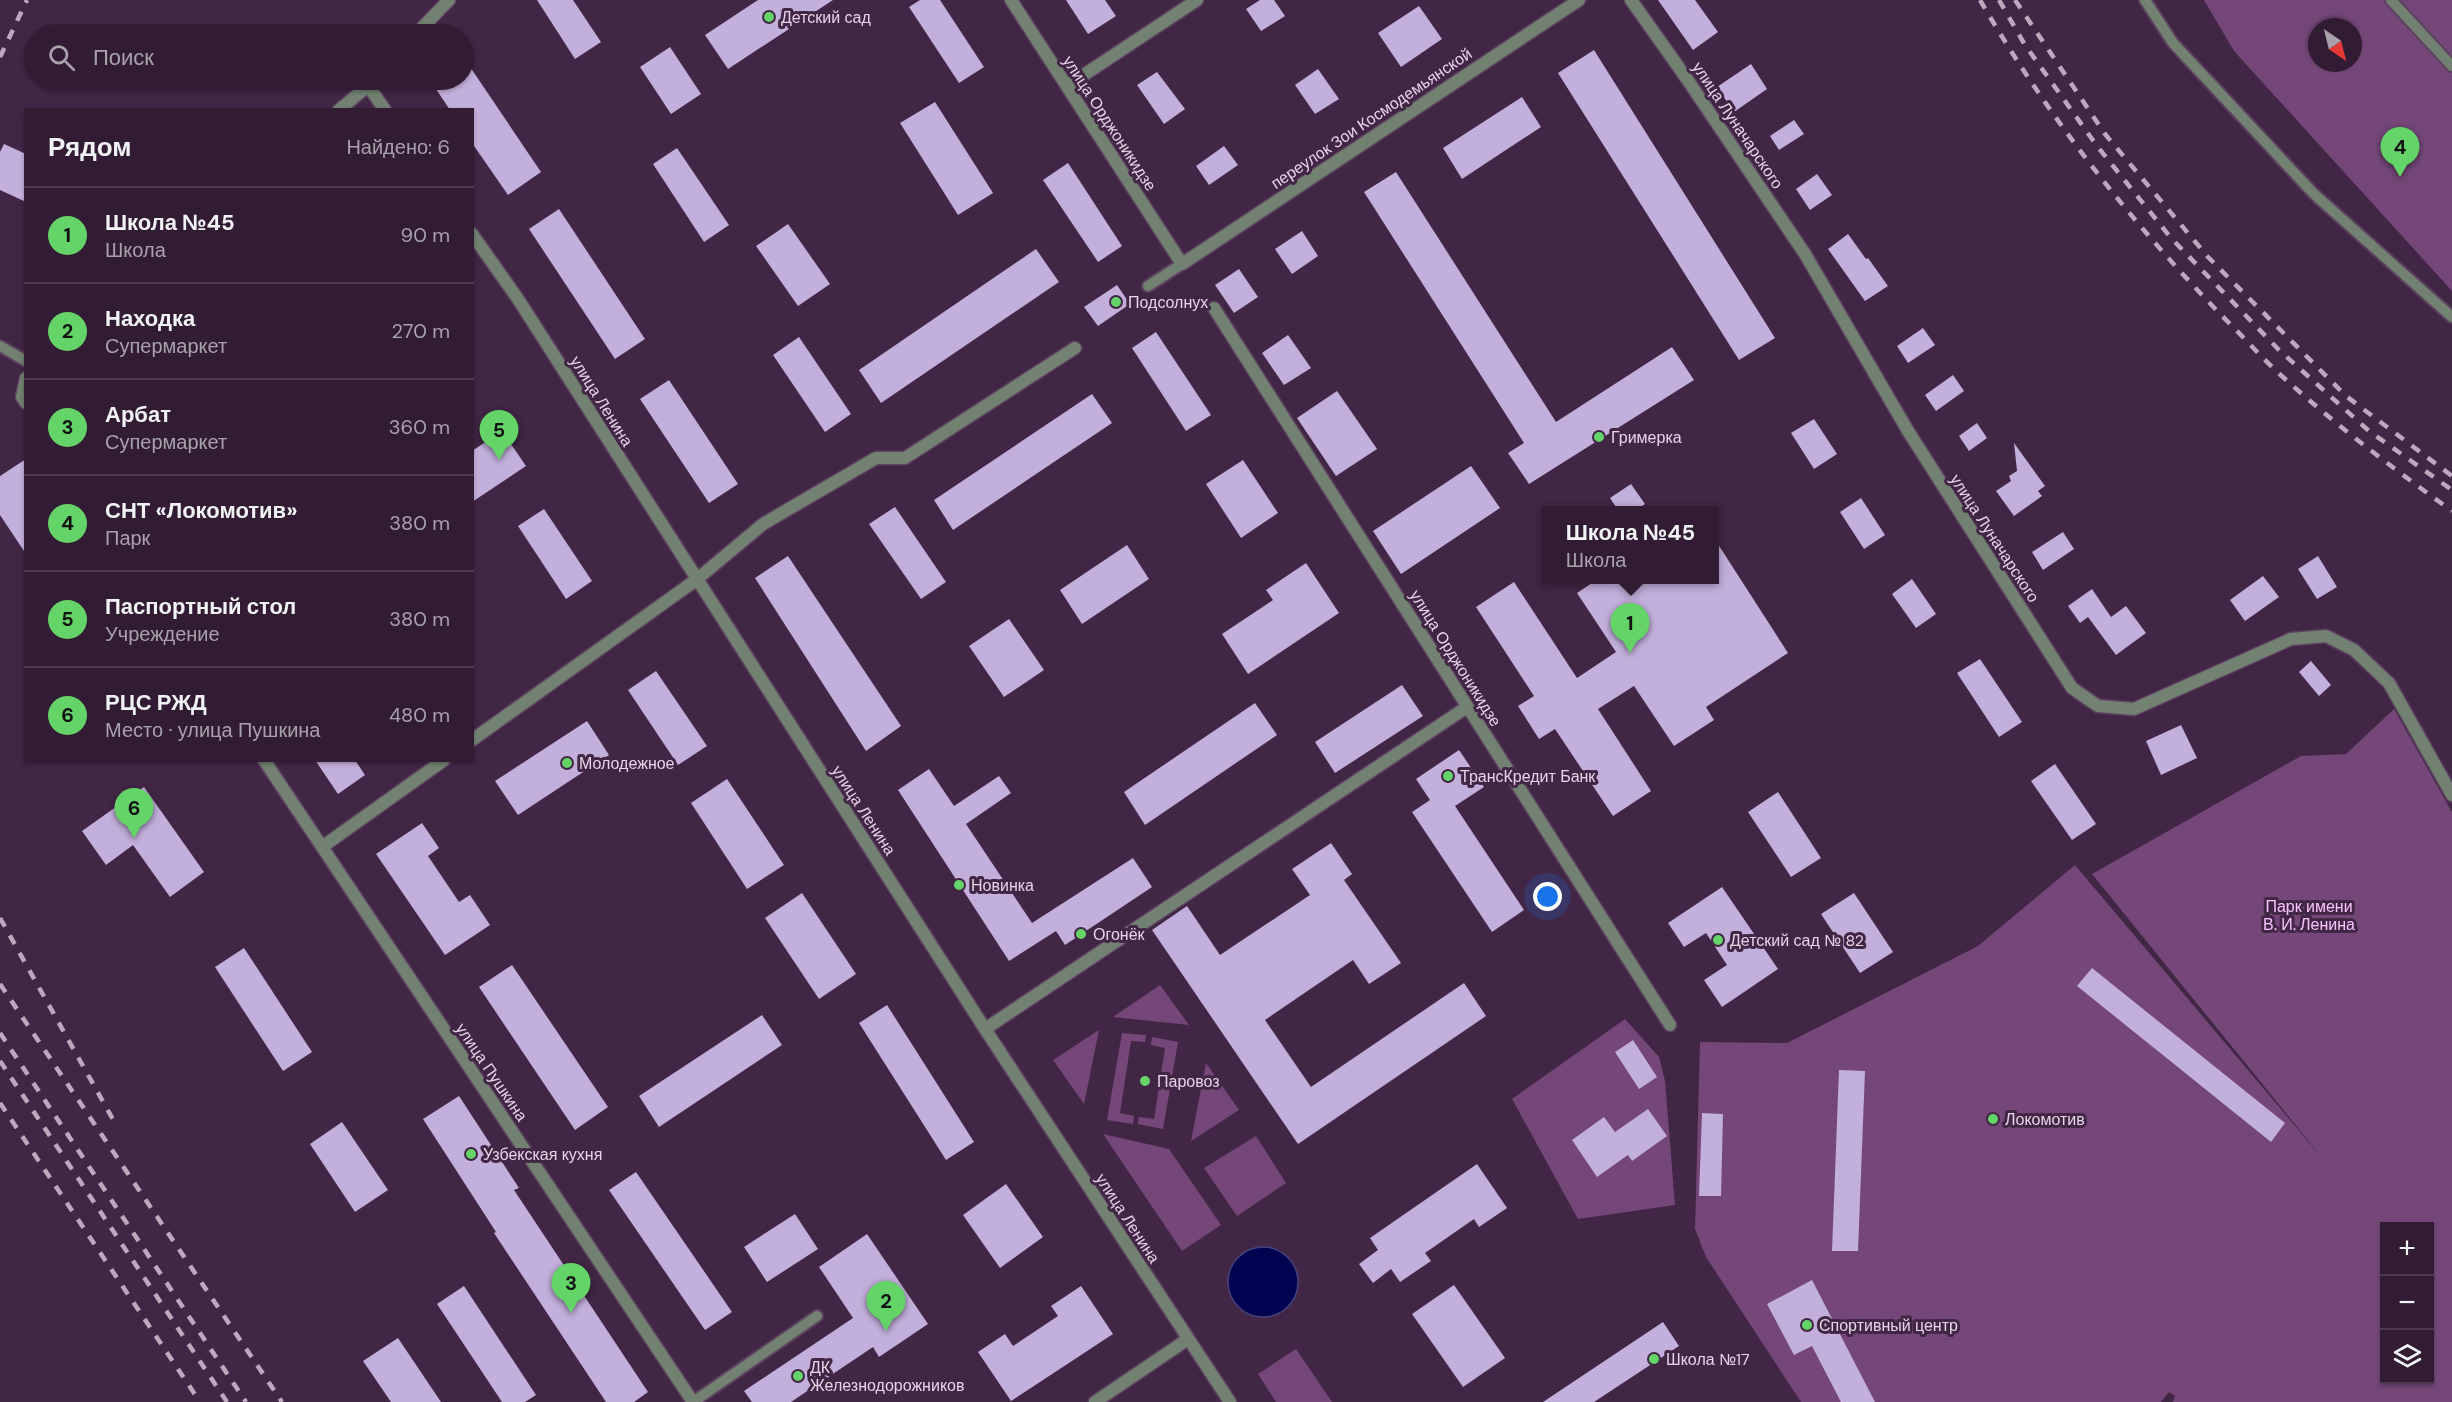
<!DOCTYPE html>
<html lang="ru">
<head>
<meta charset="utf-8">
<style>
  body { margin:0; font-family:"DM Sans",sans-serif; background:#3a253c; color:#f1f3f6 }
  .controls { position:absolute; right:18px; bottom:18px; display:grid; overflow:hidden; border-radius:0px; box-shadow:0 2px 4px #0004 }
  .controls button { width:54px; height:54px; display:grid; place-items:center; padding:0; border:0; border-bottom:2px solid #4d3a4f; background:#321c34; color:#f1f3f6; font:30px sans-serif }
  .compass { position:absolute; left:2308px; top:18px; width:54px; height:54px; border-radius:50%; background:#321c34; box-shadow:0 2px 4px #0004; rotate:145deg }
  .you { position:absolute; left:1548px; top:897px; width:21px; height:21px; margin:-15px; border:4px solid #fff; border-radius:50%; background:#1a73e8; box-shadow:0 0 0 9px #1a73e833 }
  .badge { display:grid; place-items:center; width:39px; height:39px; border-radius:50%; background:#64d468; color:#111; font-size:20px; font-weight:700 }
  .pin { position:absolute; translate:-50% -50px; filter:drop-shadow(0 2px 3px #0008) }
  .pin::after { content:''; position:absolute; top:32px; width:21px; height:18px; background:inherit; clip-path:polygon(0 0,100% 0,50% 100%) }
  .popup { position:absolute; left:1542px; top:506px; width:177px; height:78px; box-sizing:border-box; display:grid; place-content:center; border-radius:0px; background:#321c34; filter:drop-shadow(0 2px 4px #0005); font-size:20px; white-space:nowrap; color:#a8a1ac }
  .popup b { font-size:22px; color:#f1f3f6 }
  .popup::after { content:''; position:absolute; left:50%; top:100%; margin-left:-12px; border:12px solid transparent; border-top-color:#321c34 }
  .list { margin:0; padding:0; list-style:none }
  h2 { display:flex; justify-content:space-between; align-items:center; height:78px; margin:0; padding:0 24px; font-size:26px }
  h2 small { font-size:20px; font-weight:400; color:#a8a1ac }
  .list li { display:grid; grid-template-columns:39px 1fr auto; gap:18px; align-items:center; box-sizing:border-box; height:96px; padding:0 24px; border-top:2px solid #4d3a4f }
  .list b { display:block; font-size:22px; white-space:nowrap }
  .list p { margin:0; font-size:20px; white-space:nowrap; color:#a8a1ac }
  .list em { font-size:20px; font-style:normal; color:#a8a1ac }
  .icon { flex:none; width:33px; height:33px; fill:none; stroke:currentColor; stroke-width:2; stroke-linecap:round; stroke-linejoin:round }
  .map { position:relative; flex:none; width:2452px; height:1402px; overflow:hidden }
  .search { position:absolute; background:#321c34; box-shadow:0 2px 4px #0004; left:24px; top:24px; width:450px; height:66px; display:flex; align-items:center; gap:15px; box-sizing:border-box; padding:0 21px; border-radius:33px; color:#a8a1ac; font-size:22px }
  .panel { position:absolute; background:#321c34; box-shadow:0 2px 4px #0004; left:24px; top:108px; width:450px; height:654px; border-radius:0px }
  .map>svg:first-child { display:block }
</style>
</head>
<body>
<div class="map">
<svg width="2452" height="1402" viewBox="0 0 2452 1402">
  <rect width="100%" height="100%" fill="#422645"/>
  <path fill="#744778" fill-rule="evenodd" d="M2204 0H2452V291L2234 51ZM2317 27H2353V63H2317Z
    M2394 709 2452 812V1402H2173L2175 1396 2169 1392 2161 1402H1801L1706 1257 1695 1229 1700 1042 1787 1043 1978 946 2075 865 2323 1159 2092 874 2301 756 2346 754ZM2384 1226H2430V1380H2384Z
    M1160 985 1189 1025 1113 1017Z
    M1625 1019 1659 1057 1665 1081 1675 1205 1578 1219 1512 1099Z
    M1099 1030 1084 1104 1053 1060Z
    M1122 1033 1146 1035 1145 1042 1131 1041 1120 1113 1134 1116 1133 1124 1107 1120Z
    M1152 1037 1178 1042 1163 1129 1138 1124 1139 1117 1154 1119 1165 1048 1151 1045Z
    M1206 1063 1239 1110 1191 1141Z
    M1103 1134 1169 1149 1221 1225 1182 1251Z
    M1256 1136 1286 1183 1237 1216 1204 1168Z
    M1296 1349 1332 1402H1276L1258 1374Z"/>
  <path fill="#00034f" stroke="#45427d" stroke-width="1.5" d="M1228 1282a35 35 0 1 1 70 0a35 35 0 1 1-70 0Z"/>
  <path fill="#c2afdb" d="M537 0H573L601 42 575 59Z
    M758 0H833L728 69 705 35Z
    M920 0H940L984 67 959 83 909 7Z
    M1066 0H1105L1116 16 1088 34Z
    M1260 0H1274L1285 16 1261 31 1246 9Z
    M1658 0H1695L1718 32 1693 50Z
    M1419 6 1442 39 1401 67 1378 33Z
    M670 47 701 94 671 114 640 67Z
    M1594 50 1775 338 1739 360 1558 73Z
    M464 58 541 172 508 195 472 143V110H450L430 80H464Z
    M1751 64 1767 89 1734 112 1717 87Z
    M1318 69 1339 99 1315 114 1295 85Z
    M1157 72 1185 109 1164 124 1137 85Z
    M1522 97 1541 127 1462 179 1443 148Z
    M935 102 993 193 958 215 900 123Z
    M1794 120 1804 134 1779 150 1770 136Z
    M4 144 26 154V202L0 190V152Z
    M1224 146 1238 165 1209 185 1196 166Z
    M677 148 729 225 704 242 653 164Z
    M1068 163 1122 246 1098 262 1043 180Z
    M1396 172 1556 422 1672 347 1694 380 1529 484 1508 453 1524 443 1364 192Z
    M1817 174 1832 195 1810 210 1796 189Z
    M559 209 645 339 615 359 529 229Z
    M788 224 830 284 798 306 756 246Z
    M1302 231 1318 256 1292 274 1275 249Z
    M1848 234 1866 259 1868 258 1888 286 1865 301 1828 249Z
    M1036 249 1059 282 881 403 859 370Z
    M1239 269 1258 297 1234 313 1215 285Z
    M1117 285 1130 304 1098 326 1084 307Z
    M1923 328 1935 345 1908 363 1897 346Z
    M1156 332 1211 415 1186 431 1132 348Z
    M1288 335 1311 368 1284 385 1262 353Z
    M799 337 851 414 825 432 773 355Z
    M1953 375 1964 391 1936 411 1925 395Z
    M669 380 738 484 709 503 640 399Z
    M1337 391 1377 449 1336 476 1297 418Z
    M1092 394 1112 423 953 530 934 500Z
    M1814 419 1837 454 1814 469 1791 433Z
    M1977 423 1987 438 1969 451 1959 436Z
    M502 431 526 466 472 502V451Z
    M2014 443 2045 486 2038 491 2042 496 2014 516 1996 491 2011 481 2009 476 2017 471Z
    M26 459V554L0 515V476Z
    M1243 460 1278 513 1241 538 1206 484Z
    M1471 466 1500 508 1401 574 1373 531Z
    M1631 484 1645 504 1636 510H1618L1610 498Z
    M1861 498 1885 535 1864 549 1840 512Z
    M895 507 946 582 921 599 869 524Z
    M544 509 592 581 566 599 518 526Z
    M2063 532 2074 549 2043 570 2032 552Z
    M1714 538 1788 653 1706 707 1714 720 1674 746 1634 686 1598 709 1651 791 1613 816 1555 729 1539 739 1518 706 1534 696 1476 607 1514 582 1577 678 1616 652 1577 593 1598 579H1714Z
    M1127 545 1149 579 1082 624 1060 590Z
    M788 556 901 726 866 751 755 578Z
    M2318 556 2337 587 2317 599 2298 569Z
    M1306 563 1339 613 1248 674 1222 634 1273 600 1266 590Z
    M2263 576 2279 597 2245 621 2230 600Z
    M1912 579 1936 614 1916 628 1892 594Z
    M2092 589 2111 617 2126 606 2146 633 2116 655 2088 617 2080 623 2068 606Z
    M1009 619 1044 670 1004 697 969 646Z
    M1980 659 2022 722 1999 737 1957 673Z
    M2311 661 2331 685 2319 696 2299 672Z
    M656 671 707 746 678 765 628 690Z
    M1402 685 1423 716 1335 773 1315 742Z
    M1255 703 1277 735 1145 825 1124 792Z
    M587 721 609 755 518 815 495 781Z
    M2181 725 2197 758 2161 775 2146 741Z
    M1459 750 1484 787 1455 806 1524 910 1492 932 1412 812 1430 800 1416 779Z
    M315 760H355L365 775 338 794Z
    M2055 764 2096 824 2072 840 2031 781Z
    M929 769 954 806 999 776 1011 793 966 824 1032 923 1133 858 1152 887 1065 945 1056 931 1009 961 898 790Z
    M727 779 784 865 747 889 691 803Z
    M144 787 204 872 170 897 133 845 106 865 82 831Z
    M1778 792 1821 858 1791 877 1748 812Z
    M422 823 439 848 428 856 459 902 470 895 490 925 445 955 376 854Z
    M1331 843 1352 874 1344 880 1401 963 1369 984 1353 960 1265 1020 1311 1087 1464 983 1486 1016 1298 1144 1152 930 1187 906 1220 955 1310 895 1292 869Z
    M1722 887 1778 969 1722 1007 1704 980 1727 965 1706 933 1684 947 1668 923Z
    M802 893 856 974 819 999 765 918Z
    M1854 893 1893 952 1860 973 1821 914Z
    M244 948 312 1052 283 1071 215 967Z
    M512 965 608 1107 575 1130 479 987Z
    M2092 968 2285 1123 2271 1142 2077 986Z
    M887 1005 974 1142 946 1160 859 1023Z
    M762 1015 782 1045 659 1127 639 1096Z
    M1633 1040 1657 1077 1639 1089 1615 1052Z
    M1839 1070 1865 1071 1858 1251H1832Z
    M459 1096 519 1188 514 1190 648 1392 634 1402H606L494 1233 496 1232 423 1119Z
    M1648 1109 1667 1136 1632 1161 1628 1155 1597 1177 1572 1140 1604 1117 1615 1132Z
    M1702 1113 1723 1114 1721 1196H1699Z
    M342 1122 388 1190 355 1212 310 1144Z
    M1477 1164 1507 1208 1479 1227 1474 1219 1425 1253 1431 1261 1400 1282 1391 1269 1373 1283 1359 1264 1378 1250 1370 1238Z
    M636 1172 732 1312 705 1330 609 1190Z
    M1006 1184 1043 1237 1000 1268 963 1215Z
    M795 1214 818 1249 767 1282 744 1247Z
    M867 1234 928 1324 879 1357 873 1347 791 1402H752L744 1391 853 1318 819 1267Z
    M1812 1280 1875 1402H1841L1812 1346 1794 1355 1767 1304Z
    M1454 1285 1505 1358 1463 1387 1412 1314Z
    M464 1286 536 1395 525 1402H502L437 1304Z
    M1081 1286 1113 1334 1011 1401 978 1352 1005 1334 1013 1346 1058 1316 1051 1306Z
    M1663 1322 1679 1346 1594 1402H1543Z
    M398 1338 441 1402H391L363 1361Z"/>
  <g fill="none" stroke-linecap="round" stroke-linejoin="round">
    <g stroke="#5c425f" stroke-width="14">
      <path id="service" d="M2145 0 2173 43 2314 194 2452 317
        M2391 0 2452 66
        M1148 286 1182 264
        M0 346 26 361
        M693 1402 817 1316"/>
    </g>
    <g stroke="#5c425f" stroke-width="15">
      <path id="minor" d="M1067 86 1197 0
        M1214 308 1670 1025
        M696 580 763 524 876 458H905L1075 348
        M985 1029 1467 707"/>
    </g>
    <g stroke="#5c425f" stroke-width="15">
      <path id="tertiary" d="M1011 0 1182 264 1579 0
        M1631 0 1687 79 1805 254 1908 431 2072 688 2098 706 2134 709 2291 639 2326 636 2354 650 2389 683 2452 795
        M416 34 449 0
        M369 87 385 110
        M339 110 375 80
        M472 234 518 299 985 1029 1230 1402
        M26 378 22 397 26 403
        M472 740 696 580
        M264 760 693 1402
        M322 847 444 760
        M1095 1402 1188 1339"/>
    </g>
    <use href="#service" stroke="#728172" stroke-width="10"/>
    <use href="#minor" stroke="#728172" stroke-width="12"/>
    <use href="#tertiary" stroke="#728172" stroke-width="12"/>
    <path stroke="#bda8be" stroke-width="4.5" stroke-dasharray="10 10" stroke-linecap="butt" d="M1980 0C2049 119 2136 229 2233 327 2250 344 2266 362 2284 378 2337 426 2394 469 2452 511
      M1999 0 2025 45 2097 146 2171 238 2279 350 2369 431 2452 490
      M2015 0 2105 134 2208 257 2346 396 2452 476
      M0 57 27 0
      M0 918 115 1123
      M0 984 282 1402
      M0 1033 246 1402
      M0 1061 227 1402
      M0 1103 200 1402"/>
  </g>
  <g fill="#64d468" stroke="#422645" stroke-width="2">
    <circle cx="769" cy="17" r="6"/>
    <circle cx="1116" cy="302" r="6"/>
    <circle cx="1599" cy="437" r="6"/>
    <circle cx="567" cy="763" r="6"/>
    <circle cx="1448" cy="776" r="6"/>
    <circle cx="959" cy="885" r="6"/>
    <circle cx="1081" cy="934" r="6"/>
    <circle cx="1718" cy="940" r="6"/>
    <circle cx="1145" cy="1081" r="6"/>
    <circle cx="1993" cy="1119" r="6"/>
    <circle cx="471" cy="1154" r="6"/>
    <circle cx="1807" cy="1325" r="6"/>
    <circle cx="1654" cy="1359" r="6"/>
    <circle cx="798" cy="1376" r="6"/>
  </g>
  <g text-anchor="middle" stroke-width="6" stroke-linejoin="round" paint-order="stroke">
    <g font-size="16" fill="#e6d4e7" stroke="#422645" text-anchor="start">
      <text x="781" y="23">Детский сад</text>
      <text x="1128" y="308">Подсолнух</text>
      <text x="1611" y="443">Гримерка</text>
      <text x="579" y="769">Молодежное</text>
      <text x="1460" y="782">ТрансКредит Банк</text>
      <text x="971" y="891">Новинка</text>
      <text x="1093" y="940">Огонёк</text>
      <text x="1730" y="946">Детский сад № 82</text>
      <text x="1157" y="1087">Паровоз</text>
      <text x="2005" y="1125">Локомотив</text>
      <text x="483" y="1160">Узбекская кухня</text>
      <text x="1819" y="1331">Спортивный центр</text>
      <text x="1666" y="1365">Школа №17</text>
      <text x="810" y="1373">ДК<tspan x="810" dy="18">Железнодорожников</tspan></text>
    </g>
    <g font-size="16" fill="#e6d4e7" stroke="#422645">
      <text transform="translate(1371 118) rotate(-34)" y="6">переулок Зои Космодемьянской</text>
      <text transform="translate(1110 123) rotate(57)" y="6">улица Орджоникидзе</text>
      <text transform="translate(1738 125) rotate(56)" y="6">улица Луначарского</text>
      <text transform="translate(602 401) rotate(58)" y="6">улица Ленина</text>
      <text transform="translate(1995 538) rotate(57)" y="6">улица Луначарского</text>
      <text transform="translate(1456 658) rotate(58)" y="6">улица Орджоникидзе</text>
      <text transform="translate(864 810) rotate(57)" y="6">улица Ленина</text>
      <text transform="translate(492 1072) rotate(56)" y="6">улица Пушкина</text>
      <text transform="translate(1128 1218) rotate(57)" y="6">улица Ленина</text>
    </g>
    <g font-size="16" fill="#f9c3fc" stroke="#422645">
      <text x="2309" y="912">Парк имени<tspan x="2309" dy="18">В. И. Ленина</tspan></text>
    </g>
  </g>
</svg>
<div class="controls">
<button>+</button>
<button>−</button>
<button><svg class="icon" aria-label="layers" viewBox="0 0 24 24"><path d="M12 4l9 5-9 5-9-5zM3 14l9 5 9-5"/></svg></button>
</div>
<svg class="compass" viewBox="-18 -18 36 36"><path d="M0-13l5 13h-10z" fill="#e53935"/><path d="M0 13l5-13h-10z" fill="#a8a1ac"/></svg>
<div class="you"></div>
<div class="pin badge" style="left:1630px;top:653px">1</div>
<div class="popup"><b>Школа №45</b>Школа</div>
<div class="pin badge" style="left:886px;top:1331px">2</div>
<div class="pin badge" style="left:571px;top:1313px">3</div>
<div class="pin badge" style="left:2400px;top:177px">4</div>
<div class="pin badge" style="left:499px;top:460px">5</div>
<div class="pin badge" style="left:134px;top:838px">6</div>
<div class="search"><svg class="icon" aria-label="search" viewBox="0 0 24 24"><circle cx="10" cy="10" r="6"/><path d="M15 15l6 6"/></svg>Поиск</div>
<section class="panel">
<h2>Рядом<small>Найдено: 6</small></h2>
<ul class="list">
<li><span class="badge">1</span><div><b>Школа №45</b><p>Школа</p></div><em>90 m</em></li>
<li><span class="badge">2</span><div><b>Находка</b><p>Супермаркет</p></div><em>270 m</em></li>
<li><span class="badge">3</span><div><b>Арбат</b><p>Супермаркет</p></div><em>360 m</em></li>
<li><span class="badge">4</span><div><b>СНТ «Локомотив»</b><p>Парк</p></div><em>380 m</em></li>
<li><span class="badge">5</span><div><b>Паспортный стол</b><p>Учреждение</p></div><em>380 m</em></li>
<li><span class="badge">6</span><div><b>РЦС РЖД</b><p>Место · улица Пушкина</p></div><em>480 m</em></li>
</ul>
</section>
</div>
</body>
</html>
